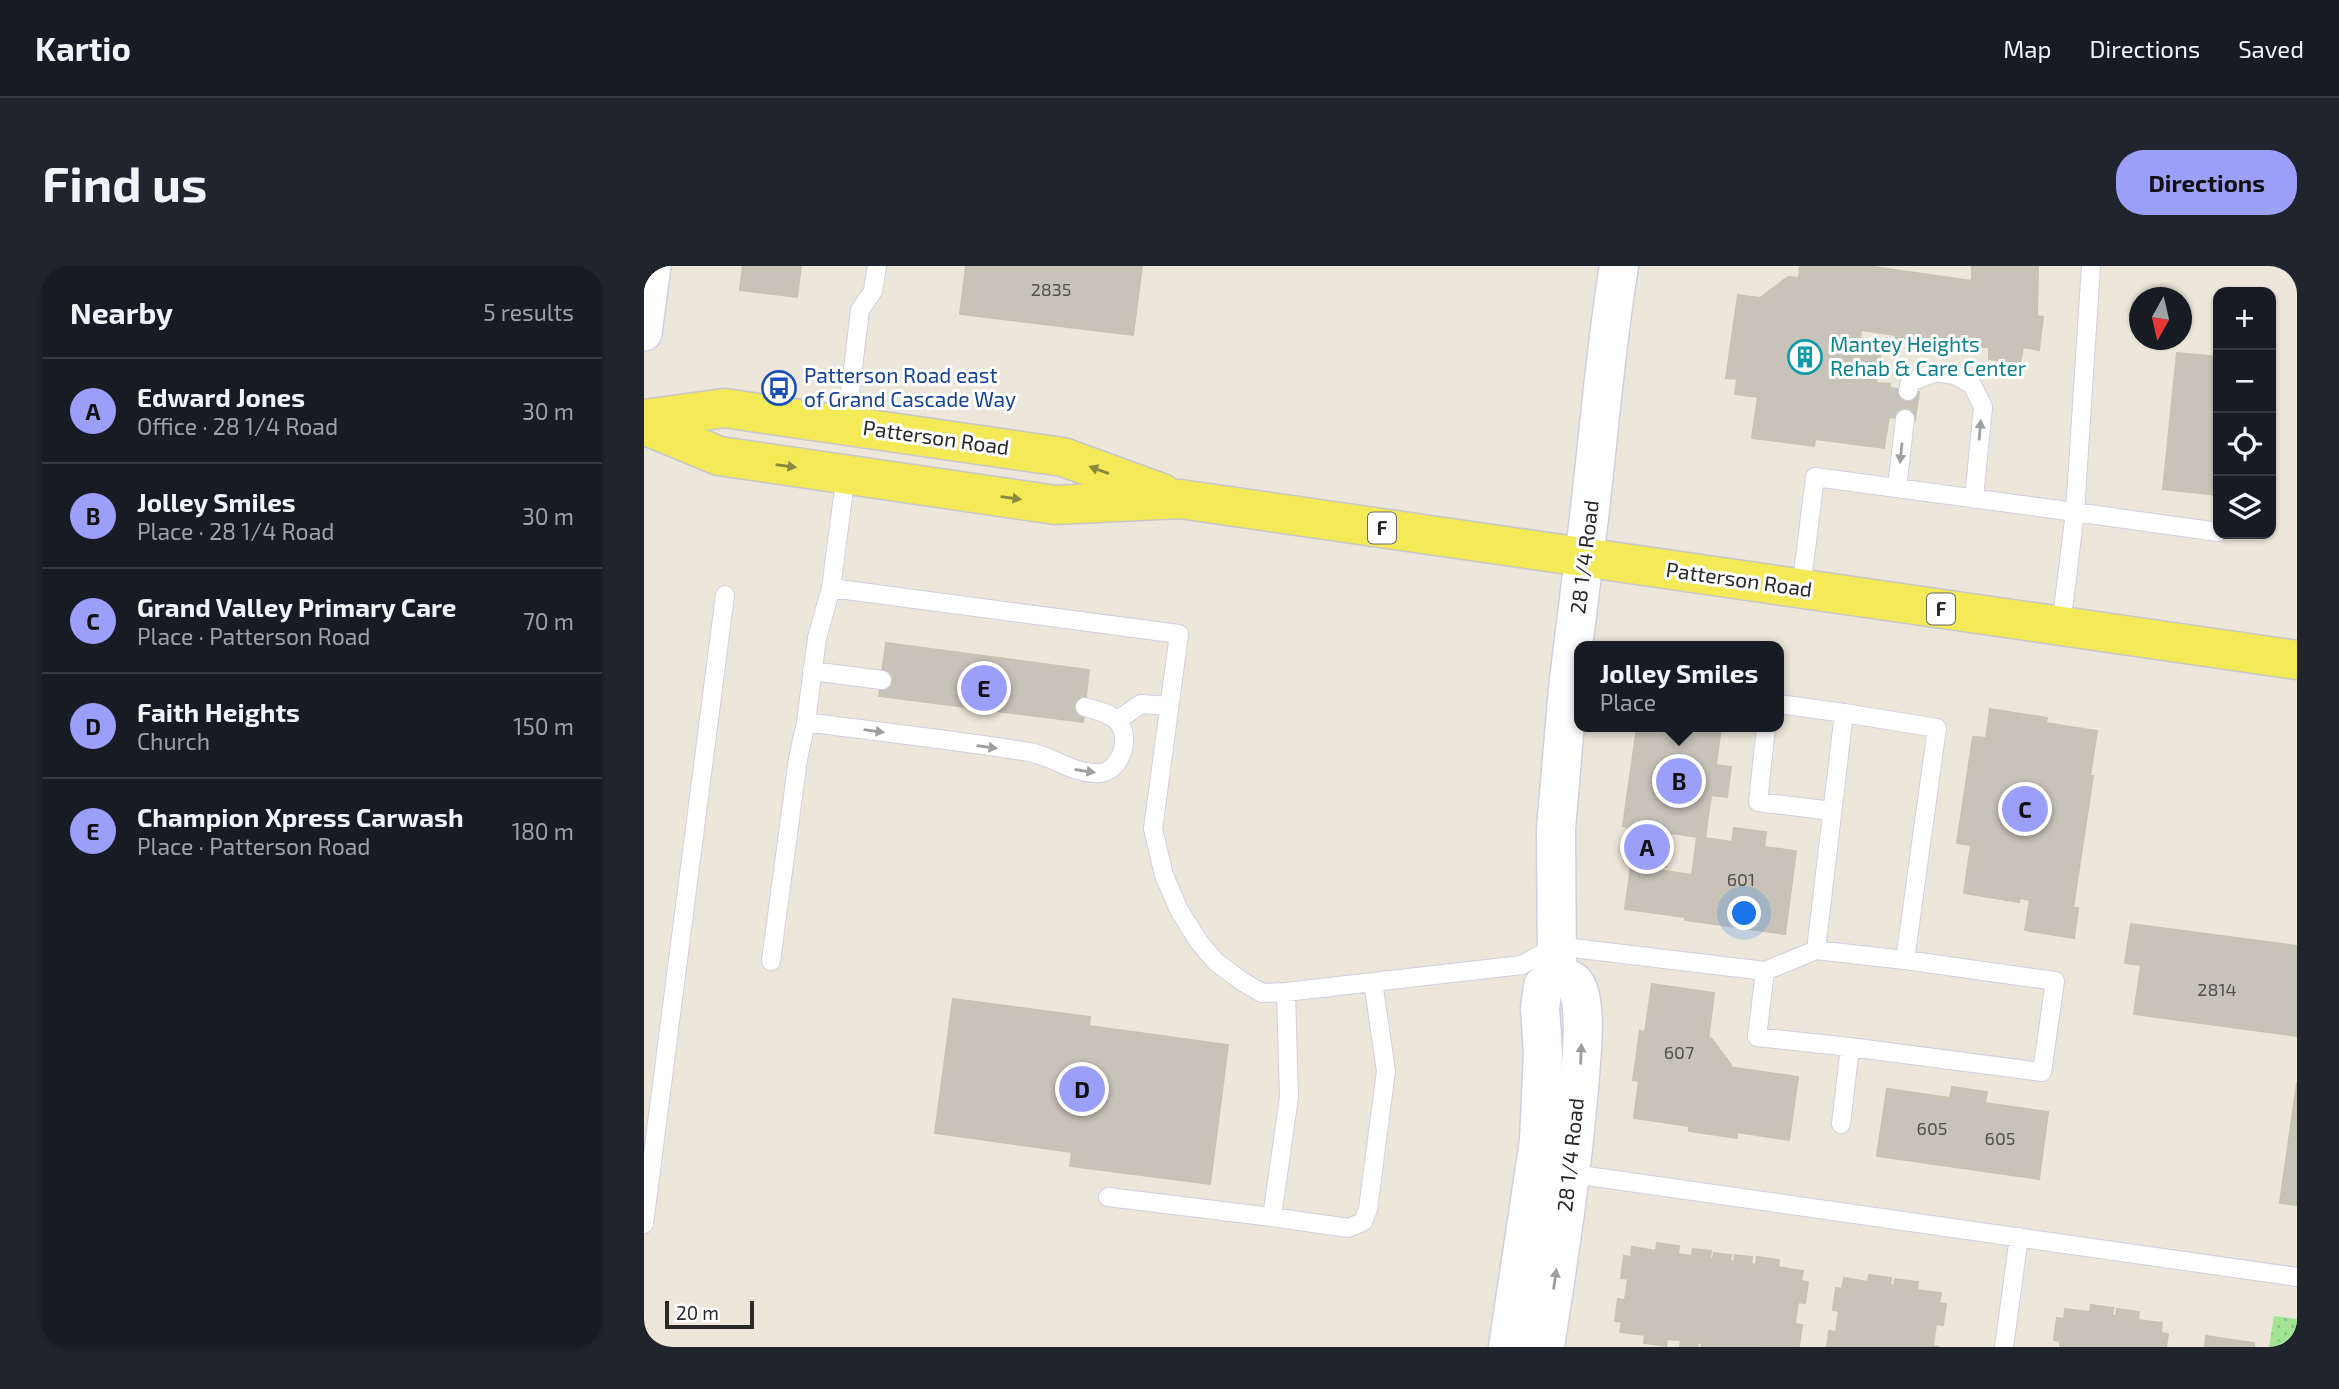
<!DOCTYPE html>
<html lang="en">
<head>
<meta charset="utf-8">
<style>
  body { margin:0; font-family:"Exo 2",sans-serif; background:#20242c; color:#f1f3f6 }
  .controls { position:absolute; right:21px; top:21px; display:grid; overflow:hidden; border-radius:14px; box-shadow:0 2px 5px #0004 }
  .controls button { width:63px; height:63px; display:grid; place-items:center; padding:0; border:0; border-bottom:2px solid #363941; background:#171b24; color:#f1f3f6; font:35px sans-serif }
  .compass { position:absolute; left:1485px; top:21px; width:63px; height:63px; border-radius:50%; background:#171b24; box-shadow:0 2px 5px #0004; rotate:188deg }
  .scale { position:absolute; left:21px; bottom:18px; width:89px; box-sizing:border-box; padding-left:7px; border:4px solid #292929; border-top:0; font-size:19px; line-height:24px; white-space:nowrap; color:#292929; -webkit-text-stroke:5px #fff; paint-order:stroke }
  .you { position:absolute; left:1101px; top:648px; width:24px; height:24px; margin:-18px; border:5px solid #fff; border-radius:50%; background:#1a73e8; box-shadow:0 0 0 10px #1a73e833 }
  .badge { display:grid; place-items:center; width:46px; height:46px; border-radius:50%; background:#9c9ffa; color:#111; font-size:23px; font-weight:700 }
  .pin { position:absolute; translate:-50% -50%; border:4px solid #fff; box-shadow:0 2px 7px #0006 }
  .popup { position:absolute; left:930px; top:375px; width:210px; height:91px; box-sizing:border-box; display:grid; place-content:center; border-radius:14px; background:#171b24; filter:drop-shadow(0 2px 5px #0005); font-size:23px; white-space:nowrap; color:#9ea1a6 }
  .popup b { font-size:26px; color:#f1f3f6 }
  .popup::after { content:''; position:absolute; left:50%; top:100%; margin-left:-14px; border:14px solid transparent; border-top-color:#171b24 }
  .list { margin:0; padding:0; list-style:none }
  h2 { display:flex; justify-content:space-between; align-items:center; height:91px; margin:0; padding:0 28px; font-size:30px }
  h2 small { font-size:23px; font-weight:400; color:#9ea1a6 }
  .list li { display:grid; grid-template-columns:46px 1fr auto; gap:21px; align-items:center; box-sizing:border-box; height:105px; padding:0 28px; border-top:2px solid #363941 }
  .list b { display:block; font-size:26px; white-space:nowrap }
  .list p { margin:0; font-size:23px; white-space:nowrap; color:#9ea1a6 }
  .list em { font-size:23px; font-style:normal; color:#9ea1a6 }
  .icon { flex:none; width:38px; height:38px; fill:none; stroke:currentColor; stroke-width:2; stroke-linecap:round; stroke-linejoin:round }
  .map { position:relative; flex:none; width:1653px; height:1081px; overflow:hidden; border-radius:28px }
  header { display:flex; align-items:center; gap:42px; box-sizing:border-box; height:98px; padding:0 35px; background:#171b24; border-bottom:2px solid #363941 }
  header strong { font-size:33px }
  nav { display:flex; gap:38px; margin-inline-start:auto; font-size:24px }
  .intro { display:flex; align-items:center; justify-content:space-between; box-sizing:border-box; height:168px; padding:0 42px }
  h1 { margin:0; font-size:49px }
  .button { padding:18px 32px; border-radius:28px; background:#9c9ffa; color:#111; font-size:24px; font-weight:700 }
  main { display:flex; gap:42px; padding:0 42px }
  aside { flex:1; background:#171b24; border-radius:28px; box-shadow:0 2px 5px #0004 }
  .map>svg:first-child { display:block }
</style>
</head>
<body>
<header>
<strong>Kartio</strong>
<nav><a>Map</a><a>Directions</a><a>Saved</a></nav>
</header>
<div class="intro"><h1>Find us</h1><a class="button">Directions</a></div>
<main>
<aside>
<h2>Nearby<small>5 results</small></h2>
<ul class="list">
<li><span class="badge">A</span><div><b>Edward Jones</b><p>Office · 28 1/4 Road</p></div><em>30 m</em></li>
<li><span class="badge">B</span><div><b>Jolley Smiles</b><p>Place · 28 1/4 Road</p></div><em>30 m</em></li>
<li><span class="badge">C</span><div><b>Grand Valley Primary Care</b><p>Place · Patterson Road</p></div><em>70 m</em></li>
<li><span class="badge">D</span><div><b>Faith Heights</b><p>Church</p></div><em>150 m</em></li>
<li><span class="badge">E</span><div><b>Champion Xpress Carwash</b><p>Place · Patterson Road</p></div><em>180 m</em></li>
</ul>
</aside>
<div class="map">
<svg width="1653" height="1081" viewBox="0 0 1653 1081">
  <defs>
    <pattern id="grass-dots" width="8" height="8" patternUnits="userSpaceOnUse" patternTransform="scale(1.75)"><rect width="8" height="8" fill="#a2e494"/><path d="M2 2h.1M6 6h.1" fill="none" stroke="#8cc480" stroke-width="1.8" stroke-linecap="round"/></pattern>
  </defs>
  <rect width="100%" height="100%" fill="#ece7da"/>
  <path fill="url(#grass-dots)" d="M1630 1050 1653 1053V1081H1625Z"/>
  <path fill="#c7c3b9" stroke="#c7c3b3" stroke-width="2" d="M99 0H157L153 31 96 24Z
    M322 0H498L489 69 316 48Z
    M1156 0H1223L1328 15V0H1394L1393 50 1399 51 1395 84 1379 81 1376 97 1363 96 1345 93V81H1333V83L1251 72 1252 69 1217 64 1216 74 1227 75 1225 87 1236 89 1232 117 1246 118 1245 122 1275 126 1271 154 1245 151 1240 182 1171 173 1170 180 1108 172 1114 131 1091 128 1093 113 1082 112 1094 29 1116 32 1144 11 1155 12Z
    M1533 87 1574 91V229L1519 223Z
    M242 377 445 404 439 456 235 430Z
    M1346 443 1403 452 1402 457 1453 465 1446 510H1449L1429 642H1434L1430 672 1381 664 1386 634 1376 632 1375 636 1320 627 1327 579 1313 577 1329 471 1342 472Z
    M993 461H1077L1072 499 1087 501 1083 531 1067 529 1061 572 1027 567 1022 601 980 595 984 561 979 560Z
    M1090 562 1122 566 1120 581 1152 585 1141 668 1041 654V651L981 643 987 600 1048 609 1053 571 1088 576Z
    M1487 658 1653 680V770L1490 748 1497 699 1481 697Z
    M1008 718 1070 727 1064 774 1067 772 1087 799 1085 801 1154 811 1145 874 1093 866V872L1045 865V860L990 852 995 815 989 814 996 765 1001 766Z
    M309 733 446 751 445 760 584 779 566 918 426 900 428 886 291 867Z
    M1653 817V939L1636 937Z
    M1308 821 1343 826 1341 837 1404 846 1395 913 1233 890 1243 823 1306 832Z
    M1013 977 1035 980 1034 988 1048 990 1049 983 1067 985 1066 992 1069 993 1070 987 1087 989 1086 995 1090 996 1091 989 1108 991 1107 998 1112 999 1113 991 1135 994 1134 1001 1159 1005 1157 1015 1164 1016 1161 1037 1154 1036 1151 1058 1158 1059 1155 1080 1057 1081 1058 1077H1054L1053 1081H1036L1037 1074 1023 1073 1022 1080 1000 1077 1001 1069 976 1066 978 1056 971 1055 974 1033 981 1034 984 1013 977 1012 980 990 987 991 988 981 1012 985Z
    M1225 1009 1247 1012 1246 1019 1250 1020 1251 1013 1274 1016 1273 1024 1297 1027 1295 1037 1302 1038 1299 1059 1292 1058 1289 1080 1295 1081H1183L1185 1065 1192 1066 1195 1045 1189 1044 1192 1022 1198 1023 1200 1012 1224 1016Z
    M1447 1039 1469 1042 1468 1050H1472L1473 1043 1495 1046 1494 1054 1518 1057 1517 1067 1524 1068 1522 1081H1416V1075L1410 1074 1413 1052 1420 1053 1421 1043 1446 1046Z
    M1562 1070 1610 1077V1081H1561Z"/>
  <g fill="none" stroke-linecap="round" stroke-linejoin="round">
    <g stroke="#cfcfe2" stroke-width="20">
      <path id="service" d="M1447 0 1431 246 1574 266
        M1264 125 1266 116 1292 106 1311 109 1328 119 1339 141 1330 232
        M202 160 216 44 229 25 233 0
        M1253 222 1261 153
        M187 322 535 368 509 563 520 609 535 644 555 676 572 696 599 716 618 727 642 726 878 699 912 680 1121 705 1172 684 1200 447 1293 462 1261 694 1411 715 1398 806 1206 781 1197 858
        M1157 323 1171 211 1431 246 1417 360
        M168 405 238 414
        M1135 438 1200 447
        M474 454 497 438 525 440
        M162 456C236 466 311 474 385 486 409 490 430 509 456 507 477 505 488 471 474 456 467 447 451 444 441 441
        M1122 461 1114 536 1188 545
        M1172 684 1261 694
        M127 695 154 493 162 456 173 372 187 322 202 208
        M1121 705 1113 771 1206 781
        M922 907 1653 1011
        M464 931 628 951 645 831 642 726
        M628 951 704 962 719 956 724 943 742 805 729 716
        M0 958 81 329
        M1360 1081 1375 971"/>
    </g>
    <g stroke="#cfcfe2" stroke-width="38">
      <path id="minor" d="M0 67 9 0"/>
    </g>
    <g stroke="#cfcfe2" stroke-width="41">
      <path id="tertiary" d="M913 708 912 563 924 422 940 292
        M864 1081 895 875 899 787 896 742 899 720 913 708
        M901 1081C915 990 929 900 936 809 938 785 942 745 934 723 930 713 922 712 913 708"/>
    </g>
    <g stroke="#cfcfe2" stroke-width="41">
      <path id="secondary" d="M940 292C953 195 959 97 975 0"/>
    </g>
    <g stroke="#c7c7c7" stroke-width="41">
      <path id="primary" d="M0 153 81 142 114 147 419 191 518 227
        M0 159 75 190 412 239 536 233 1653 394"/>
    </g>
    <use href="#service" stroke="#fff" stroke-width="18"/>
    <use href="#minor" stroke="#fff" stroke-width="35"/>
    <use href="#tertiary" stroke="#fff" stroke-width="38"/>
    <use href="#secondary" stroke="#fff" stroke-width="38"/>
    <use href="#primary" stroke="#f4e956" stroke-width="38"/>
  </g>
  <defs><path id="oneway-solid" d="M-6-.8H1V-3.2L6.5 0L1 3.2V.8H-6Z" transform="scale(1.75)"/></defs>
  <g fill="#9f9f9f">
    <use href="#oneway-solid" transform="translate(1336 164) rotate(-85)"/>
    <use href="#oneway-solid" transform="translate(1257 187) rotate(96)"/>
    <use href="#oneway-solid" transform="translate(230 465) rotate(8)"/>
    <use href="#oneway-solid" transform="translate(343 481) rotate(8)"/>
    <use href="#oneway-solid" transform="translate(441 505) rotate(9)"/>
    <use href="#oneway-solid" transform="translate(937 788) rotate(-88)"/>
    <use href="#oneway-solid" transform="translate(911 1013) rotate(-82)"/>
  </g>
  <g fill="#8e8940">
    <use href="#oneway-solid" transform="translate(142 200) rotate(8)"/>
    <use href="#oneway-solid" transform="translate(455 204) rotate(-160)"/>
    <use href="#oneway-solid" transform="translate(367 232) rotate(8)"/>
  </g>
  <defs>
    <g id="building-ring" transform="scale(1.75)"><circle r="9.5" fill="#fff" stroke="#0f9aa8" stroke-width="1.5"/><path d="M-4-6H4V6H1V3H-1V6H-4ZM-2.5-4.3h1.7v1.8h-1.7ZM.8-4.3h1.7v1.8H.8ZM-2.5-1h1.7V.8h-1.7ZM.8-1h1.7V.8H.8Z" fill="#0f9aa8"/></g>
    <g id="bus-ring" transform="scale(1.75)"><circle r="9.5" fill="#fff" stroke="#1a4fb4" stroke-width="1.5"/><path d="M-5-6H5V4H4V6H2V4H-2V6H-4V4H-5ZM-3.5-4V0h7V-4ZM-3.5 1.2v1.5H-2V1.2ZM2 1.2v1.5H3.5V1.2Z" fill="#1a4fb4"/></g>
  </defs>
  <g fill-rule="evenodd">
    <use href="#building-ring" x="1161" y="91"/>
    <use href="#bus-ring" x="135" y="122"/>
  </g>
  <g text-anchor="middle" stroke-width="6" stroke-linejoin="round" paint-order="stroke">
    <g font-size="18" fill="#50504d">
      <text x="407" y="30">2835</text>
      <text x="1097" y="620">601</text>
      <text x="1573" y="730">2814</text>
      <text x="1035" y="793">607</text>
      <text x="1288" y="869">605</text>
      <text x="1356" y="879">605</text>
    </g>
    <g fill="#fff" stroke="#696969" stroke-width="2">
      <rect x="724" y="246.5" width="28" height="31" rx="5"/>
      <rect x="1283" y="327.5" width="28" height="31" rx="5"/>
    </g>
    <g font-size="19" font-weight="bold" fill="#292929">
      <text x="738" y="269">F</text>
      <text x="1297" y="350">F</text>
    </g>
    <g font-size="21" fill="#0d838f" stroke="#fff" text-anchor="start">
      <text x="1186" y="86">Mantey Heights<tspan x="1186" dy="24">Rehab &amp; Care Center</tspan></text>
    </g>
    <g font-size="21" fill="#164399" stroke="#fff" text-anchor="start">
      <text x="160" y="117">Patterson Road east<tspan x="160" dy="24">of Grand Cascade Way</tspan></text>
    </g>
    <g font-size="21" fill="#292929" stroke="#fff">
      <text transform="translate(292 172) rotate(8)" y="7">Patterson Road</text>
      <text transform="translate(941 291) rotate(-83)" y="7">28 1/4 Road</text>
      <text transform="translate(1095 314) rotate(8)" y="7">Patterson Road</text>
      <text transform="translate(927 889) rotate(-84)" y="7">28 1/4 Road</text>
    </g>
  </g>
</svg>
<div class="controls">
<button>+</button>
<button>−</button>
<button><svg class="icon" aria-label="locate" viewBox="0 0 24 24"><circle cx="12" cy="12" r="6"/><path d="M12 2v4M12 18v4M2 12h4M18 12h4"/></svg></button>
<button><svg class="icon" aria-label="layers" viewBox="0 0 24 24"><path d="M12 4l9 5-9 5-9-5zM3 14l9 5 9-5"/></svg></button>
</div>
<svg class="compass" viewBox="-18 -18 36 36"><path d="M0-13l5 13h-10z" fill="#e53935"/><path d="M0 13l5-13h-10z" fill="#9ea1a6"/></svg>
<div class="scale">20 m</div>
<div class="you"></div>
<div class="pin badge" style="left:1003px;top:581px">A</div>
<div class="pin badge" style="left:1035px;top:515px">B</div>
<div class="popup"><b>Jolley Smiles</b>Place</div>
<div class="pin badge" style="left:1381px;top:543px">C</div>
<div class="pin badge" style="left:438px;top:823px">D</div>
<div class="pin badge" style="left:340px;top:422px">E</div>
</div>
</main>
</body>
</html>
